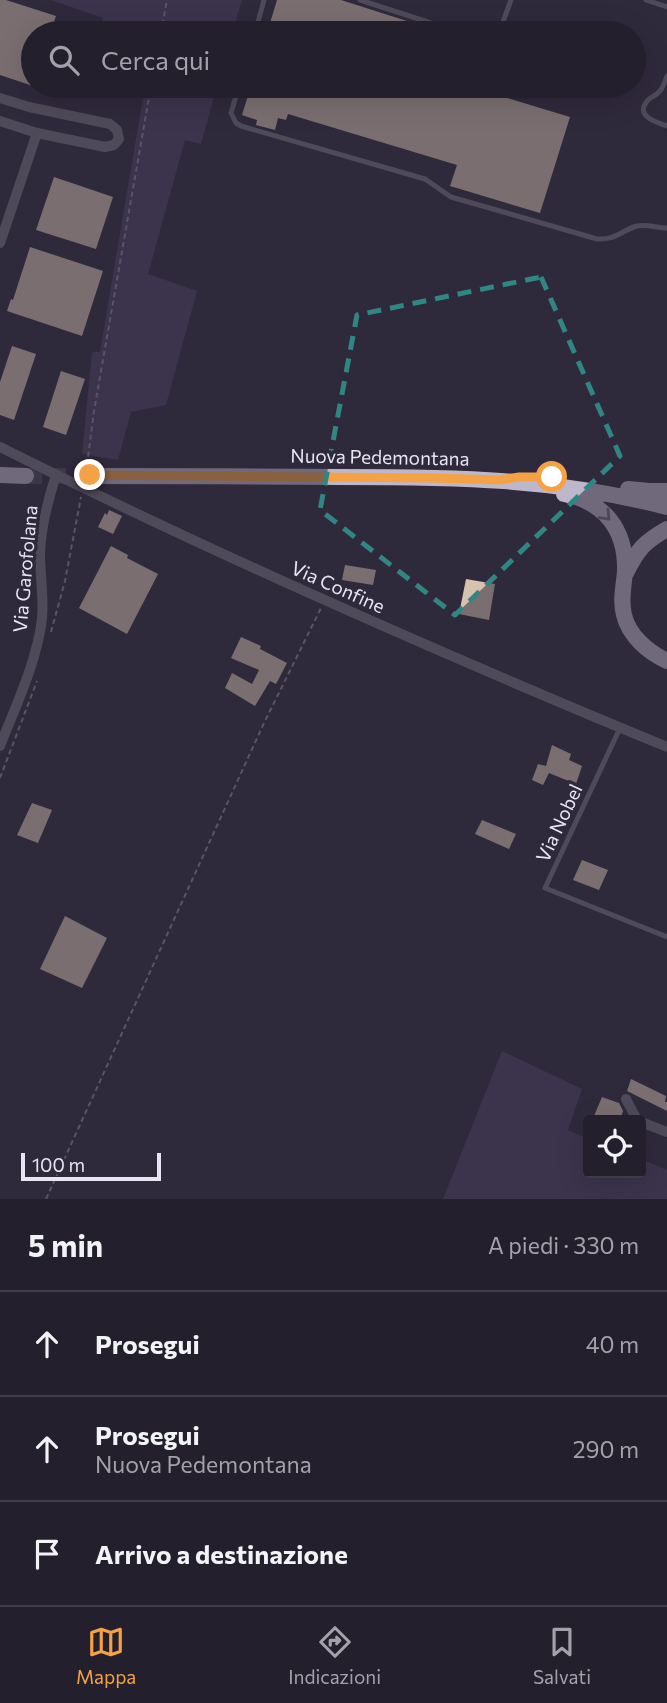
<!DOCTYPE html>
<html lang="it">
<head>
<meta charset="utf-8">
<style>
  body { margin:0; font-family:Commissioner,sans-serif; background:#2b2735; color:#f1f3f6 }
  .controls { position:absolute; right:21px; bottom:21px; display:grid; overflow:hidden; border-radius:7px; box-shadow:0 7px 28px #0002 }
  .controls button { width:63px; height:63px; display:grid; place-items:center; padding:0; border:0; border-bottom:2px solid #403d49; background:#231f2d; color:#f1f3f6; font:35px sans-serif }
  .scale { position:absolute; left:21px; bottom:18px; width:140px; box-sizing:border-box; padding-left:7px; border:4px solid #e8e4f1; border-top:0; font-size:19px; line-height:24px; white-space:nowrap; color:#e8e4f1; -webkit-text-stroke:5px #2f293c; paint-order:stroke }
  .stop { position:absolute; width:21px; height:21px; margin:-16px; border:5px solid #f5a246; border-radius:50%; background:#fff }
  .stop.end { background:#f5a246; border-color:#fff; box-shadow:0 2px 7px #0008 }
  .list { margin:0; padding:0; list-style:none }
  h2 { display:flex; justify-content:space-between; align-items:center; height:91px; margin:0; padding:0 28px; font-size:30px }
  h2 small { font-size:23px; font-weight:400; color:#a3a2aa }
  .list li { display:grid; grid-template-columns:46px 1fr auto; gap:21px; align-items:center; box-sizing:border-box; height:105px; padding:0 28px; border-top:2px solid #403d49 }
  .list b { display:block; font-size:26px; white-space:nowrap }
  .list p { margin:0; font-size:23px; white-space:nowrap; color:#a3a2aa }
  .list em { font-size:23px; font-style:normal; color:#a3a2aa }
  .icon { flex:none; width:38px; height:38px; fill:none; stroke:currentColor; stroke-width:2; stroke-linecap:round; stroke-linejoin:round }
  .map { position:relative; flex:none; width:667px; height:1199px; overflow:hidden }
  .search { position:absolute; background:#231f2d; box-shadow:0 7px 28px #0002; left:21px; right:21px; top:21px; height:77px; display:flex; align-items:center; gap:18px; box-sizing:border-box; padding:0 24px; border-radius:38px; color:#a3a2aa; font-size:26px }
  .sheet { height:406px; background:#231f2d }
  nav { display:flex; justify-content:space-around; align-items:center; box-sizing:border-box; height:98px; border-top:2px solid #403d49; background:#231f2d; font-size:19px; color:#a3a2aa }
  nav a { display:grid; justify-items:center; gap:4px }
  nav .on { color:#f5a246 }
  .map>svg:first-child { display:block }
</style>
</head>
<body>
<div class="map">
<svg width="667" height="1199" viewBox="0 0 667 1199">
  <rect width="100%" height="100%" fill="#2f293c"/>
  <path fill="#4b405f" d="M51 0H242L232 33H119L100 28 103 18Z
    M145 86H217L201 144 185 140 148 274 197 291 166 405 131 412 118 460 82 454 92 352H100Z
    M502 1051 582 1089 568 1130 588 1139V1173H641V1159L667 1170V1199H443Z"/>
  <path fill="#d6c2af" d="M0 0H6L56 16 50 33H33V86L0 75Z
    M277 0H341L410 22 407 33H267Z
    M251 86H467L570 117 540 213 450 186 457 165 288 114 286 120 278 118 275 130 256 125 257 120 242 115Z
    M54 177 113 197 96 249 36 230Z
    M30 247 103 271 82 336 7 311 11 299 13 300Z
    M12 346 36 354 14 420 0 415V382Z
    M61 371 85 379 66 435 43 427Z
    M109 510 122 516 113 534 98 527 105 513 107 515Z
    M111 546 128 555 127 558 158 574 127 634 79 608Z
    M345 565 376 570 373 585 342 580Z
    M466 579 495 584 489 620 459 614Z
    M241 637 261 646 260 649 287 663 276 684 270 681 255 706 225 688 232 673 252 684 259 670 231 658Z
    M552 745 571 754 569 760 582 766 576 784 549 773 543 785 532 780 538 764 546 766Z
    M32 803 52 810 38 843 17 835Z
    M482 820 516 834 509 849 475 834Z
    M582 860 608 870 599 890 573 880Z
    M65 916 107 938 82 988 40 969Z
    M631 1079 666 1096 665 1102H667V1111L627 1091Z
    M602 1097 619 1103 623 1111 620 1120H605L594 1116Z"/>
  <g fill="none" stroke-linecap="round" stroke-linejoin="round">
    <path stroke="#4b4557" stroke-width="16" stroke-dasharray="16 8" stroke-linecap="butt" d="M26 476H90"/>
    <path stroke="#8d8898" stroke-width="2" stroke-dasharray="5 3.5" stroke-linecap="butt" d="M161 33 167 0
      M87 465 94 411 151 86
      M51 632 65 581 81 497
      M0 778 37 681
      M46 1199 264 723 321 608"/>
    <path stroke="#75727c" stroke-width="5" d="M360 0 462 33
      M646 0 667 7
      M255 33 264 0
      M499 33 511 0
      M667 76C665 82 663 88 659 92 656 95 652 97 649 99 633 115 655 122 667 126
      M239 86 231 113 236 123 241 126 425 179 451 197 597 239C616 240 621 231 637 226 647 224 657 228 667 228
      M620 728 545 888 667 937"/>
    <path stroke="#75727c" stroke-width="10" d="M0 98 29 107 110 124 117 130 119 139 114 145 105 147 37 133 0 121
      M0 243 37 133
      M0 447C218 556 442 654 667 747
      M0 746C15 708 38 659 42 618 44 597 40 575 40 554 41 526 48 501 56 475
      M626 1099 637 1120
      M641 1122 667 1132"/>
    <path stroke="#beb7cb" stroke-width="16" d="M0 475 26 476
      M90 476C173 476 257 476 340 477 452 477 557 478 667 507
      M628 489 649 491H667
      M564 494C605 502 626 530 625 571 624 586 620 600 624 615 629 636 648 652 667 661
      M626 573C638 549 643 543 667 529"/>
  </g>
  <defs><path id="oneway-chevron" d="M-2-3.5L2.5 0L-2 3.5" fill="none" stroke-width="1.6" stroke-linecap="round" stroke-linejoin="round" transform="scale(1.75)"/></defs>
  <use stroke="#6f697c" href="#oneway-chevron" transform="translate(606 516) rotate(46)"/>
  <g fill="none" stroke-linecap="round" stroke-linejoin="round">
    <path stroke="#f5a246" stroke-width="9" d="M90 475 433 478 500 480 519 477H552"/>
  </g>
  <path d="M0 0H667V1199H0ZM541 277 620 456 455 615 320 510 357 315Z" fill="#2f293c" fill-opacity=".55" fill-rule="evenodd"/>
  <path fill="none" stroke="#308682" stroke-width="5" stroke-dasharray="14 9" stroke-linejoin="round" d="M541 277 620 456 455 615 320 510 357 315Z"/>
  <g text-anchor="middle" stroke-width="7" stroke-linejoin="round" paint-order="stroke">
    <g font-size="19" fill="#e8e4f1" stroke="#2f293c">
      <text transform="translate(380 457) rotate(1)" y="7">Nuova Pedemontana</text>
      <text transform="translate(25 569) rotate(-85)" y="7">Via Garofolana</text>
      <text transform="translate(338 587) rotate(24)" y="7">Via Confine</text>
      <text transform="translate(559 823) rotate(-65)" y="7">Via Nobel</text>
    </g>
  </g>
</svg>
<div class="controls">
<button><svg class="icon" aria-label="locate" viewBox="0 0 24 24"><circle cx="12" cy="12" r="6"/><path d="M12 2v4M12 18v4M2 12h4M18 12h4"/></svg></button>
</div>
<div class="scale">100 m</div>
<div class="stop" style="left:552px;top:477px"></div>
<div class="stop end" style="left:90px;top:475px"></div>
<div class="search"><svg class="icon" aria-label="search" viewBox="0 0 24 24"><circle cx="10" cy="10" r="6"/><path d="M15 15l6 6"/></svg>Cerca qui</div>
</div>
<section class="sheet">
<h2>5 min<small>A piedi · 330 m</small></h2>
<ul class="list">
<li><svg class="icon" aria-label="ahead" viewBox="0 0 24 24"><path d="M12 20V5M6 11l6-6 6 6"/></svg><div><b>Prosegui</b></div><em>40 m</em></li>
<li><svg class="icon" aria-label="ahead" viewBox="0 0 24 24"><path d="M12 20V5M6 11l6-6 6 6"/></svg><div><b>Prosegui</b><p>Nuova Pedemontana</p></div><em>290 m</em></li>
<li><svg class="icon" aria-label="arrive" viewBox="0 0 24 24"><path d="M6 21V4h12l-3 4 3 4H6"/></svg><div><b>Arrivo a destinazione</b></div></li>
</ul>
</section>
<nav>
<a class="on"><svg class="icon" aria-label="map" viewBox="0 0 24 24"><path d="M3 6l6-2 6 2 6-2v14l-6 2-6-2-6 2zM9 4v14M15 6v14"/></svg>Mappa</a>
<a><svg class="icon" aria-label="directions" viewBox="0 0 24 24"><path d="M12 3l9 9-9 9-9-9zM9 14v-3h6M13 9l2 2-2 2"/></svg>Indicazioni</a>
<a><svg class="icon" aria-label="saved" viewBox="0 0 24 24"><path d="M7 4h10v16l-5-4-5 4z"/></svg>Salvati</a>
</nav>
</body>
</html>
